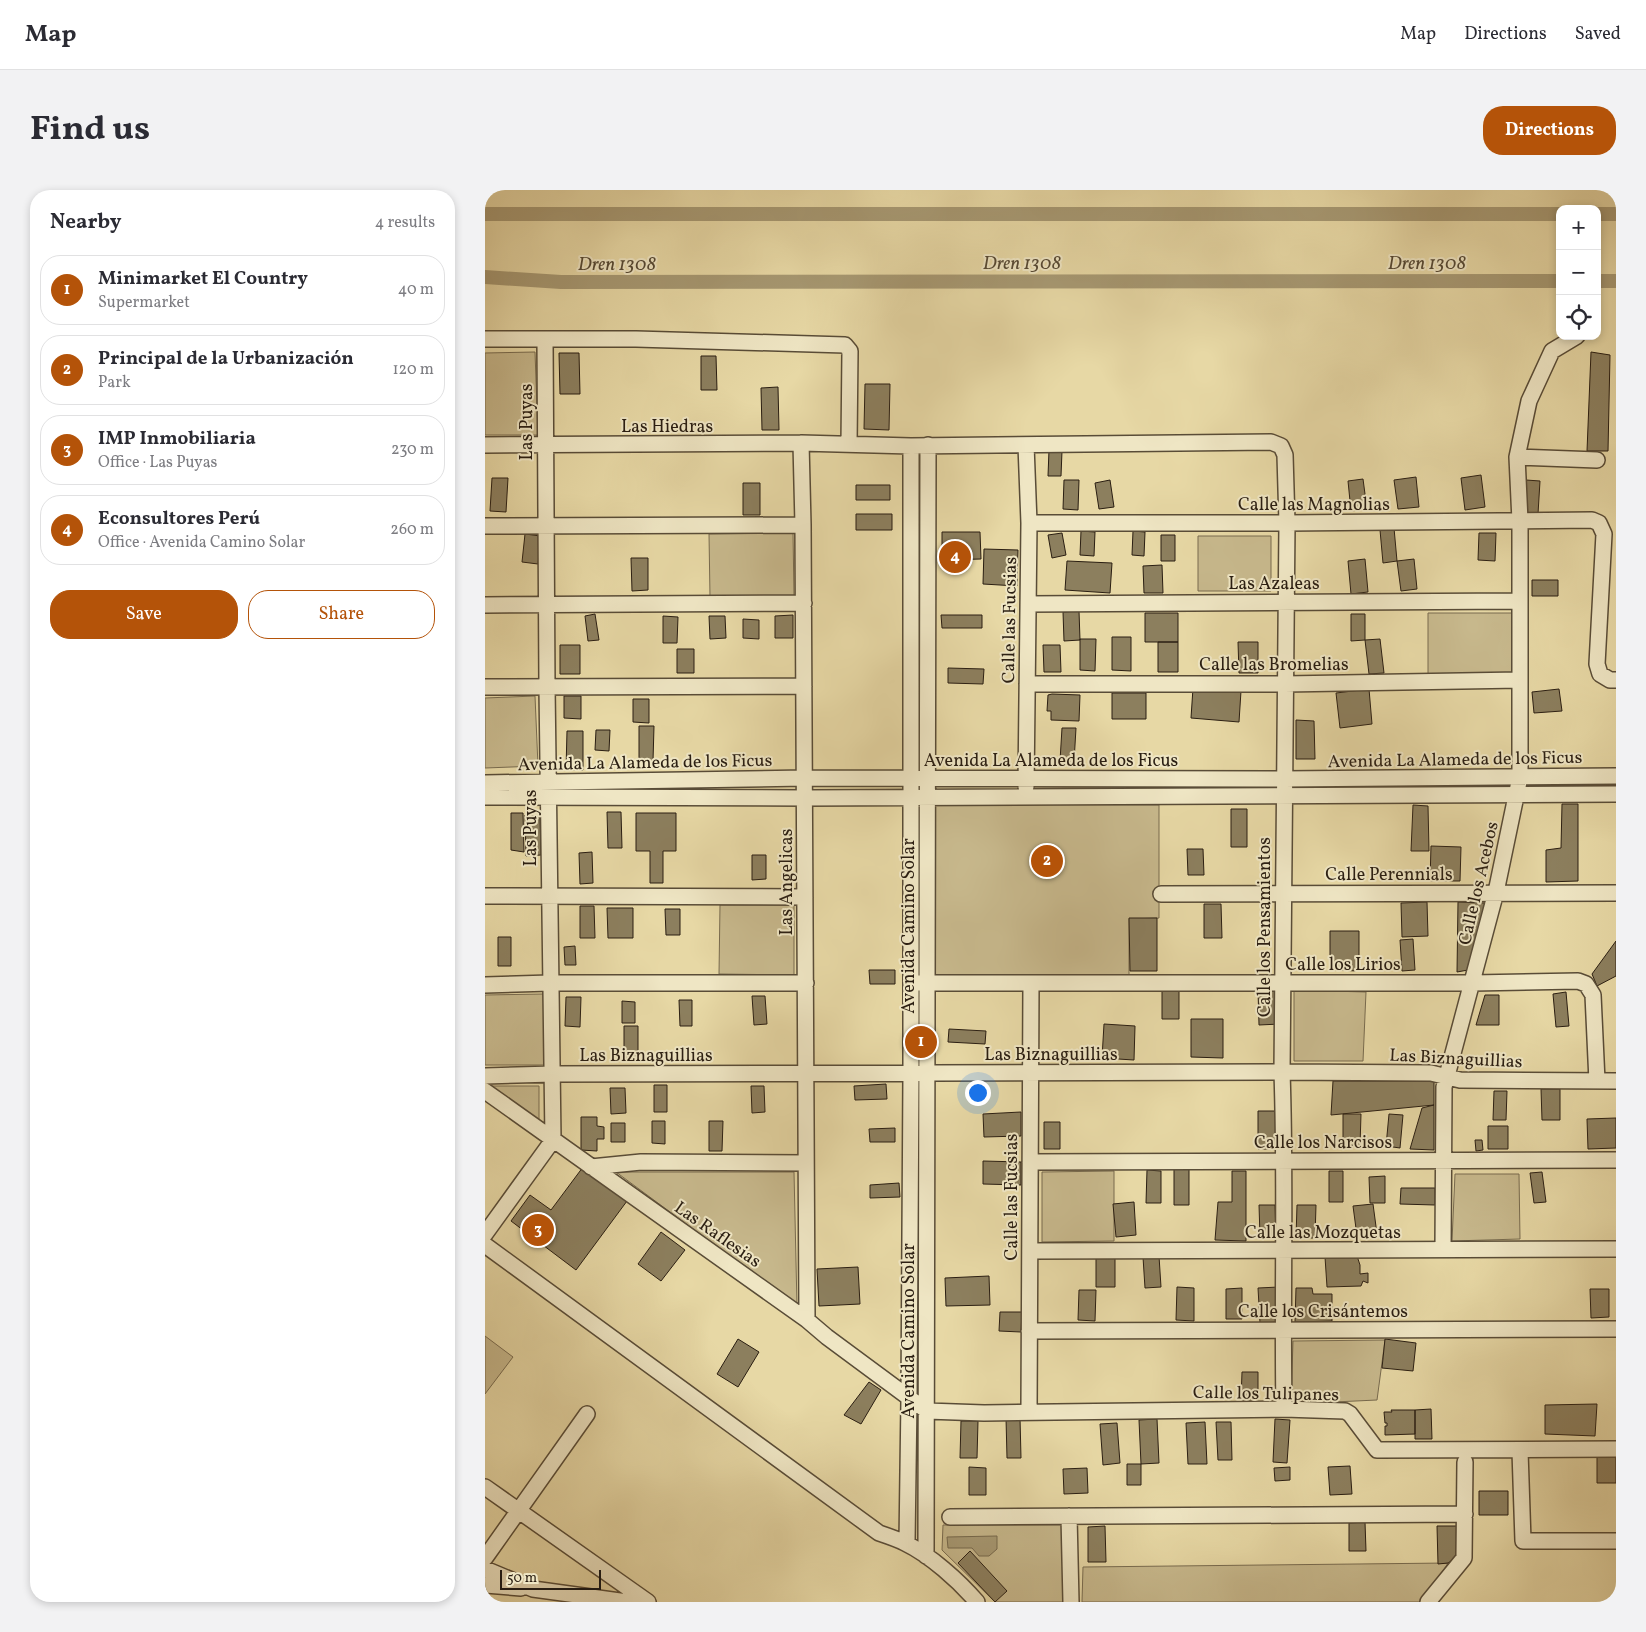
<!DOCTYPE html>
<html lang="en">
<head>
<meta charset="utf-8">
<style>
  body { margin:0; font-family:Vollkorn,serif; background:#f2f2f3; color:#2b2b33 }
  .controls { position:absolute; right:15px; top:15px; display:grid; overflow:hidden; border-radius:10px; box-shadow:0 2px 8px #0003 }
  .controls button { width:45px; height:45px; display:grid; place-items:center; padding:0; border:0; border-bottom:1px solid #e1e1e2; background:#fff; color:#2b2b33; font:25px sans-serif }
  .scale { position:absolute; left:15px; bottom:12px; width:101px; box-sizing:border-box; padding-left:5px; border:2px solid #2a1e12; border-top:0; font-size:14px; line-height:18px; white-space:nowrap; color:#2a1e12; -webkit-text-stroke:4px #efe6c4; paint-order:stroke }
  .you { position:absolute; left:492px; top:902px; width:18px; height:18px; margin:-12px; border:4px solid #fff; border-radius:50%; background:#1a73e8; box-shadow:0 0 0 8px #1a73e833 }
  .badge { display:grid; place-items:center; width:32px; height:32px; border-radius:50%; background:#b45309; color:#fff; font-size:16px; font-weight:700 }
  .pin { position:absolute; translate:-50% -50%; border:2px solid #fff; box-shadow:0 1px 5px #0006 }
  .list { margin:0; padding:0; list-style:none }
  h2 { display:flex; justify-content:space-between; align-items:center; height:65px; margin:0; padding:0 20px; font-size:21px }
  h2 small { font-size:16px; font-weight:400; color:#7c7c81 }
  .list li { display:grid; grid-template-columns:32px 1fr auto; gap:15px; align-items:center; box-sizing:border-box; height:70px; margin:0 10px 10px; padding:0 10px; border:1px solid #e1e1e2; border-radius:20px }
  .list b { display:block; font-size:19px; white-space:nowrap }
  .list p { margin:0; font-size:16px; white-space:nowrap; color:#7c7c81 }
  .list em { font-size:16px; font-style:normal; color:#7c7c81 }
  .actions { display:flex; gap:10px; padding:15px 20px }
  .actions a { flex:1; padding:11px 0; border:1px solid #b45309; border-radius:20px; text-align:center; font-size:18px; color:#b45309 }
  .actions .main { background:#b45309; color:#fff }
  .icon { flex:none; width:28px; height:28px; fill:none; stroke:currentColor; stroke-width:2; stroke-linecap:round; stroke-linejoin:round }
  .map { position:relative; flex:none; width:1131px; height:1412px; overflow:hidden; border-radius:20px }
  header { display:flex; align-items:center; gap:30px; box-sizing:border-box; height:70px; padding:0 25px; background:#fff; border-bottom:1px solid #e1e1e2 }
  header strong { font-size:24px }
  nav { display:flex; gap:28px; margin-inline-start:auto; font-size:18px }
  .intro { display:flex; align-items:center; justify-content:space-between; box-sizing:border-box; height:120px; padding:0 30px }
  h1 { margin:0; font-size:35px }
  .button { padding:12px 22px; border-radius:20px; background:#b45309; color:#fff; font-size:18px; font-weight:700 }
  main { display:flex; gap:30px; padding:0 30px }
  aside { flex:1; background:#fff; border-radius:20px; box-shadow:0 2px 8px #0003 }
  .map>svg:first-child { display:block }
</style>
</head>
<body>
<header>
<strong>Map</strong>
<nav><a>Map</a><a>Directions</a><a>Saved</a></nav>
</header>
<div class="intro"><h1>Find us</h1><a class="button">Directions</a></div>
<main>
<aside>
<h2>Nearby<small>4 results</small></h2>
<ul class="list">
<li><span class="badge">1</span><div><b>Minimarket El Country</b><p>Supermarket</p></div><em>40 m</em></li>
<li><span class="badge">2</span><div><b>Principal de la Urbanización</b><p>Park</p></div><em>120 m</em></li>
<li><span class="badge">3</span><div><b>IMP Inmobiliaria</b><p>Office · Las Puyas</p></div><em>230 m</em></li>
<li><span class="badge">4</span><div><b>Econsultores Perú</b><p>Office · Avenida Camino Solar</p></div><em>260 m</em></li>
</ul>
<div class="actions"><a class="main">Save</a><a>Share</a></div>
</aside>
<div class="map">
<svg width="1131" height="1412" viewBox="0 0 1131 1412">
  <rect width="100%" height="100%" fill="#e7d8a5"/>
  <filter id="stains"><feTurbulence type="fractalNoise" baseFrequency=".004" numOctaves="4"/><feColorMatrix values="0 0 0 0 .2 0 0 0 0 .09 0 0 0 0 .02 0 0 0 .5 -.17"/></filter>
  <radialGradient id="worn" r=".72"><stop offset=".6" stop-color="#630" stop-opacity="0"/><stop offset="1" stop-color="#630" stop-opacity=".3"/></radialGradient>
  <path fill="#c7b88c" stroke="#786b4f" d="M50 162 53 245H0V163Z
    M308 343 309 406 225 407 224 344Z
    M713 346H786V401H713Z
    M943 423H1028V483L943 484Z
    M50 506 53 576 0 578V508Z
    M450 614 674 615V728L644 729V786L450 787Z
    M235 715H309V785L234 784Z
    M809 800 881 802 878 871H809Z
    M59 804 60 875H0V805Z
    M6 896H54V931Z
    M629 981V1051L557 1052V982Z
    M131 982H309L312 1116Z
    M970 984H1034L1035 1049 967 1051Z
    M0 1146 28 1167 0 1204Z
    M900 1150 892 1210 806 1214 808 1151Z
    M458 1335H581V1412H510L457 1360Z
    M963 1373 939 1412H597L598 1377Z"/>
  <path fill="#a79973" stroke="#75684c" d="M512 1346V1359L504 1366H494L487 1358H463L462 1347Z"/>
  <g fill="none" stroke-linecap="round" stroke-linejoin="round">
    <path stroke="#a79973" stroke-width="14" d="M0 24H1075
      M1112 24H1131
      M0 87 76 92 1075 91
      M1112 91H1131"/>
  </g>
  <path fill="#8c7f5e" stroke="#2a1e12" d="M1106 162 1125 165 1123 261H1102Z
    M74 163H94L95 204H75Z
    M216 166H231L232 200H216Z
    M380 194H405L404 240 379 239Z
    M293 197 294 240H277L276 198Z
    M564 260 577 261 576 286H563Z
    M996 285 1000 317 980 320 976 288Z
    M931 287 934 317 913 319 909 290Z
    M7 288H23L21 322 5 321Z
    M878 289 882 319 866 321 863 291Z
    M579 290H594L593 320 578 319Z
    M625 290 629 317 614 319 610 293Z
    M1041 290 1055 291 1053 324H1039Z
    M258 293H275V325H258Z
    M371 295H405V310H371Z
    M371 324H407V340H371Z
    M909 338 912 371 898 373 895 340Z
    M596 341 610 342 609 366 595 365Z
    M648 341 660 342 659 366 647 365Z
    M457 342H495L496 369 457 370Z
    M577 343 581 365 567 368 563 345Z
    M994 343H1011L1010 371 993 370Z
    M40 344 56 346 53 374 37 372Z
    M676 345H690V371H676Z
    M499 359 533 360 532 396 498 394Z
    M146 368H163V400L147 401Z
    M880 369 883 402 866 404 863 371Z
    M929 369 932 399 916 401 912 371Z
    M582 371 627 373 625 403 580 400Z
    M677 375 678 403H659L658 376Z
    M1047 390H1073V406H1047Z
    M594 421 595 450 579 451 578 422Z
    M660 423H693V452H660Z
    M110 424 114 450 103 451 100 426Z
    M866 424H880V450L866 451Z
    M308 425V448H290V426Z
    M456 425H497V438H457Z
    M178 426 193 427 192 453H178Z
    M224 426H240L241 448 225 449Z
    M258 429 274 430V449L258 448Z
    M627 447H646V481L627 480Z
    M595 449H611L610 481 595 480Z
    M895 449 899 483 884 484 880 450Z
    M673 452H693V482H673Z
    M753 452H773V483H754Z
    M75 455H95V484H75Z
    M558 455H575L576 482H559Z
    M192 459H209V483H192Z
    M463 478 499 479 498 494 463 493Z
    M708 498 756 501 754 532 706 528Z
    M884 499 887 534 855 538 851 503Z
    M1074 499 1077 521 1049 523 1047 502Z
    M627 503H661V529H627Z
    M567 504 595 505 594 531 566 530V521H562L563 505Z
    M79 506H96V529L79 528Z
    M148 509H164V533L148 532Z
    M811 530 829 531 830 569H811Z
    M154 536H169L168 571H154Z
    M577 538H591L589 572 575 571Z
    M111 540H125L124 561 110 560Z
    M82 541H98V580H81Z
    M1077 614H1093V691L1061 692V660L1076 658Z
    M928 615 943 616 944 661H926Z
    M746 619H762V657H746Z
    M122 622H136L137 658H123Z
    M26 623H38L39 662 26 660Z
    M151 623H191V661H178V693H165V661H151Z
    M40 625 55 626 56 665 41 666Z
    M946 656 976 657 975 691H945Z
    M702 659H718L719 685H703Z
    M107 662 108 693 95 694 94 663Z
    M267 665H281V689L267 690Z
    M942 712 943 746 917 747 916 713Z
    M973 712 1000 713 983 780 972 782Z
    M719 714H736L737 748H719Z
    M95 716H109L110 748H95Z
    M122 718H148V748H123Z
    M180 719H195V745H181Z
    M644 728H672V781H645Z
    M845 741H874V781L845 780Z
    M13 747H26V776H13Z
    M928 749 930 780 917 781 915 750Z
    M1131 751V786L1112 796 1107 784Z
    M90 756 91 775H80L79 757Z
    M384 780H410V794H385Z
    M677 799H694V829H677Z
    M773 800H794L795 834 774 835Z
    M1081 802 1084 836 1071 837 1068 804Z
    M1000 805H1014V835H991Z
    M267 806H280L282 834 269 835Z
    M81 807H96L95 837 80 836Z
    M194 810H207V836H195Z
    M137 811 150 812V833H137Z
    M706 829H738V868L706 867Z
    M619 834 650 836 649 870 617 868Z
    M139 836H153V869H139Z
    M464 839 501 841 500 854 463 852Z
    M848 891H949V915L846 925Z
    M401 894 402 909 370 910 369 896Z
    M169 895H182V922H169Z
    M266 896H279L280 922 267 923Z
    M125 898H140L141 923 126 924Z
    M1056 899H1075V930H1057Z
    M1009 901H1022L1021 930H1008Z
    M949 915V960L925 959 937 918Z
    M773 921H791L790 959H773Z
    M536 922V946L499 947 498 924Z
    M858 924H876L875 956 858 955Z
    M904 924 918 925 915 958 901 956Z
    M96 927H112V936L119 937V949H112V961L96 960Z
    M1131 928V958L1103 959 1102 929Z
    M167 931H180V954L167 953Z
    M224 931H238L237 961H224Z
    M559 932H575V959H559Z
    M126 933H140V952H126Z
    M1003 936H1023V959H1003Z
    M410 938V952H385L384 939Z
    M990 950H997L998 960 991 961Z
    M498 971 536 972V995L498 994Z
    M98 977 142 1011 91 1080 26 1031 45 1005 66 1020Z
    M689 979H704V1015H689Z
    M662 980 676 981V1013H661Z
    M747 981H761V1051L730 1050 733 1012H747Z
    M844 981H858V1012H844Z
    M1057 982 1061 1012 1049 1013 1045 983Z
    M900 986V1013H885L884 987Z
    M414 993 415 1007 385 1008V995Z
    M916 998H950V1015L915 1014Z
    M649 1012 651 1045 631 1047 628 1014Z
    M888 1014 892 1044 872 1046 868 1016Z
    M774 1015H790L791 1047H775Z
    M812 1015H831L830 1048H811Z
    M176 1042 200 1060 176 1091 153 1074Z
    M674 1066 676 1097 660 1098 658 1067Z
    M872 1066 875 1075V1084L883 1083V1093L878 1091 876 1096 842 1097 840 1067Z
    M611 1068H630V1097H611Z
    M373 1077 375 1114 334 1116 332 1079Z
    M504 1086 505 1115 461 1116 460 1088Z
    M692 1097 709 1098V1131L691 1130Z
    M794 1097 795 1132 775 1133 773 1098Z
    M757 1098V1129H741V1099Z
    M811 1098H827L828 1104H847V1131L810 1132Z
    M1105 1099H1124V1127L1106 1128Z
    M594 1100H611L610 1131 593 1130Z
    M515 1122H537L536 1142 514 1141Z
    M253 1149 274 1162 253 1197 232 1184Z
    M900 1149 931 1153 928 1181 897 1178Z
    M757 1182H773V1210H756Z
    M384 1192 396 1200 376 1234 359 1225Z
    M1112 1214 1110 1246 1060 1244V1215Z
    M946 1219 947 1249H930V1220Z
    M906 1220H930V1244L900 1245V1236H902V1233H900L899 1222H907Z
    M521 1228H535L536 1268H522Z
    M672 1229 674 1273 656 1274 654 1230Z
    M790 1229 805 1230 802 1273 788 1272Z
    M476 1231H493L492 1268H475Z
    M720 1232 722 1274H703L701 1233Z
    M731 1232H746L747 1270H733Z
    M632 1233 635 1273 618 1275 615 1234Z
    M1131 1260V1293H1112V1261Z
    M642 1274H656V1295H642Z
    M865 1276 867 1304 845 1305 843 1277Z
    M484 1277 501 1278V1305H484Z
    M805 1277V1290L790 1291 789 1278Z
    M602 1278 603 1303 579 1304 578 1279Z
    M994 1301H1023V1325H994Z
    M880 1332 881 1361H864V1333Z
    M620 1336 621 1372H603V1337Z
    M952 1336H974L975 1365 963 1373 953 1374Z
    M485 1361 522 1401 510 1412 473 1373Z"/>
  <g fill="none" stroke-linecap="round" stroke-linejoin="round">
    <g stroke="#594c37" stroke-width="18">
      <path id="minor" d="M0 149H151L360 155 365 161 364 254
        M316 253 318 335 322 1130
        M0 255 316 253 426 256 786 252 796 256 800 265 802 333 797 882C801 995 797 1107 799 1219
        M541 255 544 333 541 597
        M1032 267 1112 270
        M544 333H802L1107 330 1114 333 1119 344 1112 474 1115 484 1125 490H1131
        M0 336 318 335
        M543 414 1034 411
        M0 415 319 413
        M542 494H800L1035 490
        M0 497 319 496
        M0 593 320 588 799 589 1131 586
        M0 607 320 608 1131 604
        M676 704 1131 703
        M0 706 320 707
        M432 793H988L1093 791 1101 794 1108 805 1112 891
        M0 795 65 793H321
        M0 886 68 884 797 882 946 883 975 890 1131 891
        M0 901 322 1130 342 1147 442 1221 499 1223 799 1219 860 1221 865 1224 892 1260 1131 1259
        M545 972 1131 970
        M106 977 156 972 321 973
        M0 1044 68 950 62 497 60 149
        M0 1055 394 1343C403 1346 412 1349 420 1353 445 1365 474 1391 492 1412
        M958 1059 959 897 1011 702 1035 587V331L1032 267 1044 211 1067 161 1092 146
        M545 1061 1131 1059
        M544 1141 1131 1139
        M544 1222 546 793
        M1035 1261 1038 1351H1131
        M0 1297 163 1412
        M584 1326 586 1412
        M465 1327 980 1324
        M422 1353 424 1209 426 883V256
        M441 1366 443 255
        M0 1368 102 1224
        M0 1379 48 1399 142 1412
        M0 1395 36 1398
        M943 1412 979 1368 980 1272"/>
    </g>
    <use href="#minor" stroke="#efe6c4" stroke-width="15"/>
  </g>
  <g text-anchor="middle" stroke-width="4" stroke-linejoin="round" paint-order="stroke">
    <g font-size="18" fill="#2a1e12" stroke="#efe6c4">
      <text transform="translate(41 232) rotate(-90)" y="6">Las Puyas</text>
      <text x="182" y="242">Las Hiedras</text>
      <text x="829" y="320">Calle las Magnolias</text>
      <text x="789" y="399">Las Azaleas</text>
      <text transform="translate(524 430) rotate(-89)" y="6">Calle las Fucsias</text>
      <text x="789" y="480">Calle las Bromelias</text>
      <text transform="translate(970 569) rotate(-1)" y="6">Avenida La Alameda de los Ficus</text>
      <text x="566" y="576">Avenida La Alameda de los Ficus</text>
      <text transform="translate(160 572) rotate(-1)" y="6">Avenida La Alameda de los Ficus</text>
      <text transform="translate(45 638) rotate(-90)" y="6">Las Puyas</text>
      <text x="904" y="690">Calle Perennials</text>
      <text transform="translate(301 692) rotate(-90)" y="6">Las Angelicas</text>
      <text transform="translate(993 693) rotate(-77)" y="6">Calle los Acebos</text>
      <text transform="translate(423 736) rotate(-90)" y="6">Avenida Camino Solar</text>
      <text transform="translate(779 737) rotate(-90)" y="6">Calle los Pensamientos</text>
      <text x="858" y="780">Calle los Lirios</text>
      <text x="566" y="870">Las Biznaguillias</text>
      <text x="161" y="871">Las Biznaguillias</text>
      <text transform="translate(971 868) rotate(3)" y="6">Las Biznaguillias</text>
      <text x="838" y="958">Calle los Narcisos</text>
      <text transform="translate(526 1007) rotate(-90)" y="6">Calle las Fucsias</text>
      <text x="838" y="1048">Calle las Mozquetas</text>
      <text transform="translate(233 1044) rotate(35)" y="6">Las Raflesias</text>
      <text x="838" y="1127">Calle los Crisántemos</text>
      <text transform="translate(423 1141) rotate(-90)" y="6">Avenida Camino Solar</text>
      <text transform="translate(781 1203) rotate(1)" y="6">Calle los Tulipanes</text>
    </g>
    <g font-size="19" font-style="italic" fill="#564934" stroke="#efe6c4">
      <text x="537" y="79">Dren 1308</text>
      <text x="942" y="79">Dren 1308</text>
      <text x="132" y="80">Dren 1308</text>
    </g>
  </g>
  <rect width="100%" height="100%" filter="url(#stains)"/>
  <rect width="100%" height="100%" fill="url(#worn)"/>
</svg>
<div class="controls">
<button>+</button>
<button>−</button>
<button><svg class="icon" aria-label="locate" viewBox="0 0 24 24"><circle cx="12" cy="12" r="6"/><path d="M12 2v4M12 18v4M2 12h4M18 12h4"/></svg></button>
</div>
<div class="scale">50 m</div>
<div class="you"></div>
<div class="pin badge" style="left:436px;top:852px">1</div>
<div class="pin badge" style="left:562px;top:671px">2</div>
<div class="pin badge" style="left:53px;top:1040px">3</div>
<div class="pin badge" style="left:470px;top:367px">4</div>
</div>
</main>
</body>
</html>
